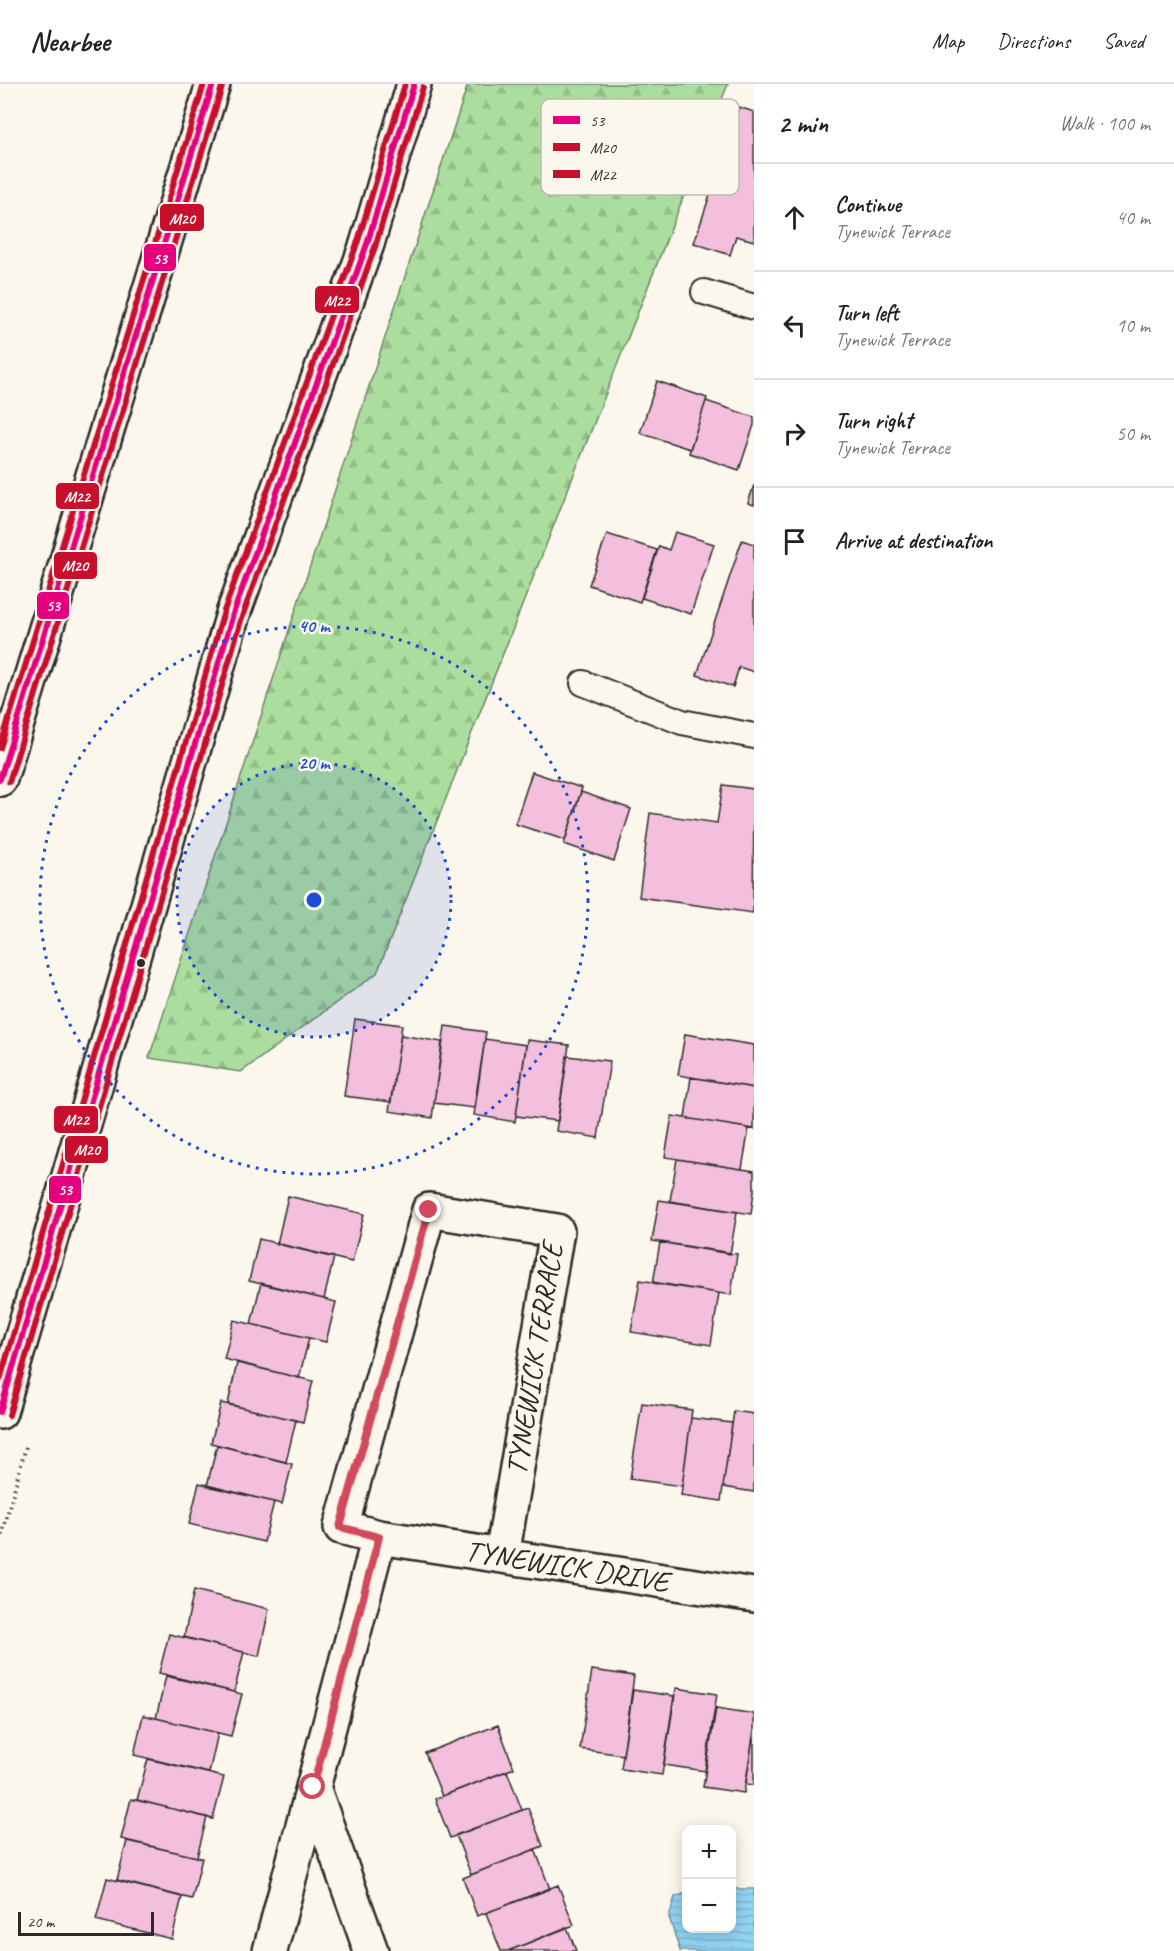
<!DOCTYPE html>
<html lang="en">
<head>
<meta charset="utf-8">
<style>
  body { margin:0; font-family:Caveat,sans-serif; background:#f6f6f6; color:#222 }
  .controls { position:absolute; right:18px; bottom:18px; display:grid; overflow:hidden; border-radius:12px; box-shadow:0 3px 15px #0003 }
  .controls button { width:54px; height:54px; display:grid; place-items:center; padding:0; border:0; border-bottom:2px solid #e0e0e0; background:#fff; color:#222; font:30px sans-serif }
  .scale { position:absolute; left:18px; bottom:15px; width:136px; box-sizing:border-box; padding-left:6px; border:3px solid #2b2b2b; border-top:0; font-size:16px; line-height:21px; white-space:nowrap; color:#2b2b2b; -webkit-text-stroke:4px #fbf7ec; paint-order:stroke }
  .stop { position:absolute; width:18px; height:18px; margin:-14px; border:4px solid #d1495b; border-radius:50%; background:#fff }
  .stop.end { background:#d1495b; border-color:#fff; box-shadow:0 2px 6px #0008 }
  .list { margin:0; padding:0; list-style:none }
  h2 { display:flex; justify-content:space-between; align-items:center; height:78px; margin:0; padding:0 24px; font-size:26px }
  h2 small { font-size:20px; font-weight:400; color:#767676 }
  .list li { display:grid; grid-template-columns:39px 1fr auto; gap:18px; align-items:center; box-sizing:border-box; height:108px; padding:0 24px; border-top:2px solid #e0e0e0 }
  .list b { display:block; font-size:22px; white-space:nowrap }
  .list p { margin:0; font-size:20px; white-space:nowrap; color:#767676 }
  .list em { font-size:20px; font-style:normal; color:#767676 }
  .icon { flex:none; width:33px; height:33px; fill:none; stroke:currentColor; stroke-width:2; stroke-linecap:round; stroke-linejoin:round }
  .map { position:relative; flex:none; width:754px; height:1867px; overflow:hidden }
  header { display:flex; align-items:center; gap:36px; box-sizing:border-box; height:84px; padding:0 30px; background:#fff; border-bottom:2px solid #e0e0e0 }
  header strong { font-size:28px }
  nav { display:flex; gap:33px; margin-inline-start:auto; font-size:21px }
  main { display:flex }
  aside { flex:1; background:#fff }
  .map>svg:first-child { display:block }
</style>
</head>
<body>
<header>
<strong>Nearbee</strong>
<nav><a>Map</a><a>Directions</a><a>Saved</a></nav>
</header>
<main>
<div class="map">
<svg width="754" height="1867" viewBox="0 0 754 1867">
  <defs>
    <pattern id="forest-firs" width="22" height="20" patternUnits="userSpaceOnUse" patternTransform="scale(1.5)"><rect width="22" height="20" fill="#abdd9e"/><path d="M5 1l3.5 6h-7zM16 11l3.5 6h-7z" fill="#93be88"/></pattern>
    <pattern id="water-rules" width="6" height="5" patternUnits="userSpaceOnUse" patternTransform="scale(1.5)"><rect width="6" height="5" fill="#92d4f4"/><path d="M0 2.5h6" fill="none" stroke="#7eb6d1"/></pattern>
  </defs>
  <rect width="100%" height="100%" fill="#fbf7ec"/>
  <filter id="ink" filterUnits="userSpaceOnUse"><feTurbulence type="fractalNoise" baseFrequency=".0167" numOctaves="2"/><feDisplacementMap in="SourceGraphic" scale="12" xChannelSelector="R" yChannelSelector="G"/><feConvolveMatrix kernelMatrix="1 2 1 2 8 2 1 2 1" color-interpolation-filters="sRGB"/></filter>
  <g filter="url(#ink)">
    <path fill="url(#forest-firs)" stroke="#6b8464" stroke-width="1.5" d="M468 0H728L377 889 241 988 149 974Z"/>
    <path fill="url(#water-rules)" stroke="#6990a4" stroke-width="1.5" d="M732 1805H754V1867H680L669 1833 675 1813 686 1809V1844H732Z"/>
    <path fill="#f3bfdc" stroke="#2b2b2b" stroke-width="1.5" d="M739 23 754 28V157L736 152 730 171 694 159Z
      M657 297 707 314 690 365 640 349Z
      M706 317 754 333V341L739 386 689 369Z
      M754 401V421L748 419Z
      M675 448 714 460 691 530 642 514 659 462 669 466Z
      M607 450 657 466 640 518 589 501Z
      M742 456 754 460V588L739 583 733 603 697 591Z
      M532 688 582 704 565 756 515 740Z
      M723 701 754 705 753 829 639 813 650 729 717 739Z
      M581 708 631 725 614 777 564 760Z
      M355 935 402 941 391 1018 344 1012Z
      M445 942 486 948 474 1024 434 1019Z
      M685 950 754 961V1004L678 991Z
      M401 951 442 958 432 1034 389 1027Z
      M485 955 526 961 515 1038 474 1031Z
      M527 956 569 961 558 1037 516 1032Z
      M567 972 610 977 598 1054 556 1047Z
      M691 993 754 1004V1045L685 1034Z
      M672 1032 749 1044 742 1085 665 1073Z
      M677 1075 754 1087V1107L751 1130 670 1117Z
      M288 1112 364 1130 352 1178 277 1160Z
      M659 1116 737 1128 730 1170 652 1157Z
      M259 1155 334 1173 324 1215 249 1197Z
      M660 1158 737 1170 731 1211 653 1199Z
      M640 1196 719 1209 711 1261 631 1248Z
      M261 1199 336 1218 326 1258 251 1240Z
      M234 1236 309 1254 299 1294 224 1275Z
      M237 1279 313 1297 303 1338 228 1320Z
      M221 1319 296 1336 286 1378 211 1359Z
      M642 1319 692 1326 682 1402 630 1395Z
      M734 1327 754 1330V1408L723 1403Z
      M691 1334 732 1339 721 1417 681 1411Z
      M217 1361 292 1380 282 1420 207 1402Z
      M199 1399 274 1418 264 1458 189 1440Z
      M194 1506 269 1525 259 1572 184 1553Z
      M169 1550 244 1568 234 1608 159 1589Z
      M592 1586 634 1592 623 1671 580 1665Z
      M166 1592 242 1610 231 1652 156 1634Z
      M676 1604 717 1610 705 1687 664 1681Z
      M633 1606 674 1612 662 1691 621 1685Z
      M716 1624 754 1630V1646L744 1709 703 1703Z
      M143 1631 218 1649 209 1689 134 1671Z
      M498 1641 514 1684 442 1712 425 1669Z
      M754 1646V1701L746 1700Z
      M148 1675 224 1693 213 1735 137 1716Z
      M507 1687 522 1726 450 1754 435 1715Z
      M131 1715 207 1733 197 1773 121 1755Z
      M528 1724 543 1762 471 1791 456 1751Z
      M127 1757 202 1774 192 1815 117 1796Z
      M535 1765 550 1805 477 1832 463 1794Z
      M107 1794 182 1813 172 1855 96 1836Z
      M558 1801 574 1841 508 1867H501L486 1829Z
      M567 1843 576 1867H508Z"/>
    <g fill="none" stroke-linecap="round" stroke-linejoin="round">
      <g stroke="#2b2b2b" stroke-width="28">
        <path id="service" d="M704 208 754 223
          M583 599 682 638 754 652"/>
      </g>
      <g stroke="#2b2b2b" stroke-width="38">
        <path id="minor" d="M379 1453 754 1511
          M313 1703 371 1867
          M270 1867 379 1453 341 1443 429 1126 557 1147 502 1472"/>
      </g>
      <g stroke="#2b2b2b" stroke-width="38">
        <path id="primary" d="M0 695 213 0
          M0 1328 233 530 367 160 414 0"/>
      </g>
      <path stroke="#2b2b2b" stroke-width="4" stroke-dasharray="1.5 4.5" stroke-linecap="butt" d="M0 1457 27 1359"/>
      <use href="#service" stroke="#fbf7ec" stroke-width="24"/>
      <use href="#minor" stroke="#fbf7ec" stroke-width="33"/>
      <use href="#primary" stroke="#fbf7ec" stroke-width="33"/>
      <g stroke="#fbf7ec" stroke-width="10">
        <path id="bus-1" d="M0 695 213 0
          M0 1328 233 530 367 160 414 0"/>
      </g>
      <g stroke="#fbf7ec" stroke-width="10">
        <path id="bus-2" d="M9 698 222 3
          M9 1331 242 533 375 163 423 3"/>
      </g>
      <g stroke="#fbf7ec" stroke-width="10">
        <path id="bus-3" d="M0 664 204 0
          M0 1296 224 527 358 157 405 0"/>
      </g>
      <use href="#bus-1" stroke="#e5007d" stroke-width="6"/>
      <use href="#bus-2" stroke="#c8102e" stroke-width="6"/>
      <use href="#bus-3" stroke="#c8102e" stroke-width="6"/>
    </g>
  </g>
  <g fill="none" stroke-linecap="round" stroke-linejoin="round" filter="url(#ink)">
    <path stroke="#d1495b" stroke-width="8" d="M313 1703 379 1453 340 1443 429 1126"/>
  </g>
  <circle cx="314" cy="816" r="137" fill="#1d4ed8" fill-opacity=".12"/>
  <g fill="none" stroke="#1d4ed8" stroke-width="3" stroke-dasharray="3 6">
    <circle cx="314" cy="816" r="137"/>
    <circle cx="314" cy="816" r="274"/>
  </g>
  <circle fill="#2b2b2b" stroke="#fbf7ec" stroke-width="2" cx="141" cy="879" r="5"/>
  <g text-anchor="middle" stroke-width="5" stroke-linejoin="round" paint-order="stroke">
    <g font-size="30" fill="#2b2b2b" stroke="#fbf7ec">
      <text transform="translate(534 1275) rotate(-81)" y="10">TYNEWICK TERRACE</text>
      <text transform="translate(567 1482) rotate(9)" y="10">TYNEWICK DRIVE</text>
    </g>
  </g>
  <rect x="541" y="15" width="198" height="96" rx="9" fill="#fbf7ec" stroke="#bdbab2" stroke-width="1.5"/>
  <rect x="553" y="32" width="27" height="8" fill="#e5007d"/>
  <rect x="553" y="59" width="27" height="8" fill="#c8102e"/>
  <rect x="553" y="86" width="27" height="8" fill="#c8102e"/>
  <g font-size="16" fill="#2b2b2b">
    <text x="590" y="42">53</text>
    <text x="590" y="69">M20</text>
    <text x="590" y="96">M22</text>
  </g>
  <circle cx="314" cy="816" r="9" fill="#1d4ed8" stroke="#fbf7ec" stroke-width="3"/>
  <g font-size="18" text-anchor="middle" font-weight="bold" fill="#1d4ed8" stroke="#fbf7ec" stroke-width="5" stroke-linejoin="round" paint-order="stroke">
    <text x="314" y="548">40 m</text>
    <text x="314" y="685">20 m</text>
  </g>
  <g stroke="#fbf7ec" stroke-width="2">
    <rect x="159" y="119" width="46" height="29" rx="6" fill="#c8102e"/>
    <rect x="143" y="159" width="34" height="29" rx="6" fill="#e5007d"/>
    <rect x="314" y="201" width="46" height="29" rx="6" fill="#c8102e"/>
    <rect x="55" y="398" width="45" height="28" rx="6" fill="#c8102e"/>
    <rect x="53" y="467" width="45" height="29" rx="6" fill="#c8102e"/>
    <rect x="36" y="507" width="34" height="29" rx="6" fill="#e5007d"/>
    <rect x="53" y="1021" width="46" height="29" rx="6" fill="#c8102e"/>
    <rect x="64" y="1051" width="45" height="29" rx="6" fill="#c8102e"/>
    <rect x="48" y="1091" width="34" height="29" rx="6" fill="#e5007d"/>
  </g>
  <g font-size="16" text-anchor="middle" font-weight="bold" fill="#fff">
    <text x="182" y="140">M20</text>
    <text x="160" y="180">53</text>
    <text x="337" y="222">M22</text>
    <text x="77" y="418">M22</text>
    <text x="75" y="487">M20</text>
    <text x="53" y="527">53</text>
    <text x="76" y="1041">M22</text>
    <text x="87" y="1071">M20</text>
    <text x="65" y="1111">53</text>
  </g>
</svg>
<div class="controls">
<button>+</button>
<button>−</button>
</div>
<div class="scale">20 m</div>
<div class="stop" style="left:313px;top:1703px"></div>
<div class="stop end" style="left:429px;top:1126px"></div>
</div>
<aside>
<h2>2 min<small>Walk · 100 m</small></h2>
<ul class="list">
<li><svg class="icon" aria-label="ahead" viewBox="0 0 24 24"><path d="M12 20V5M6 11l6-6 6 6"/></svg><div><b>Continue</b><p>Tynewick Terrace</p></div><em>40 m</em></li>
<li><svg class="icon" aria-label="left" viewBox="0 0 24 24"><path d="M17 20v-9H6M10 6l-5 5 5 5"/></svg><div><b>Turn left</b><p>Tynewick Terrace</p></div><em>10 m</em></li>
<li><svg class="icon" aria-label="right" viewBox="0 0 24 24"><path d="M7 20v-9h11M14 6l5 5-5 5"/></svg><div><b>Turn right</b><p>Tynewick Terrace</p></div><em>50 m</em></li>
<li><svg class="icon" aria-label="arrive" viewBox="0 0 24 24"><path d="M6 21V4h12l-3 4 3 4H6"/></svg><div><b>Arrive at destination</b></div></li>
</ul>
</aside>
</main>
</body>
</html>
